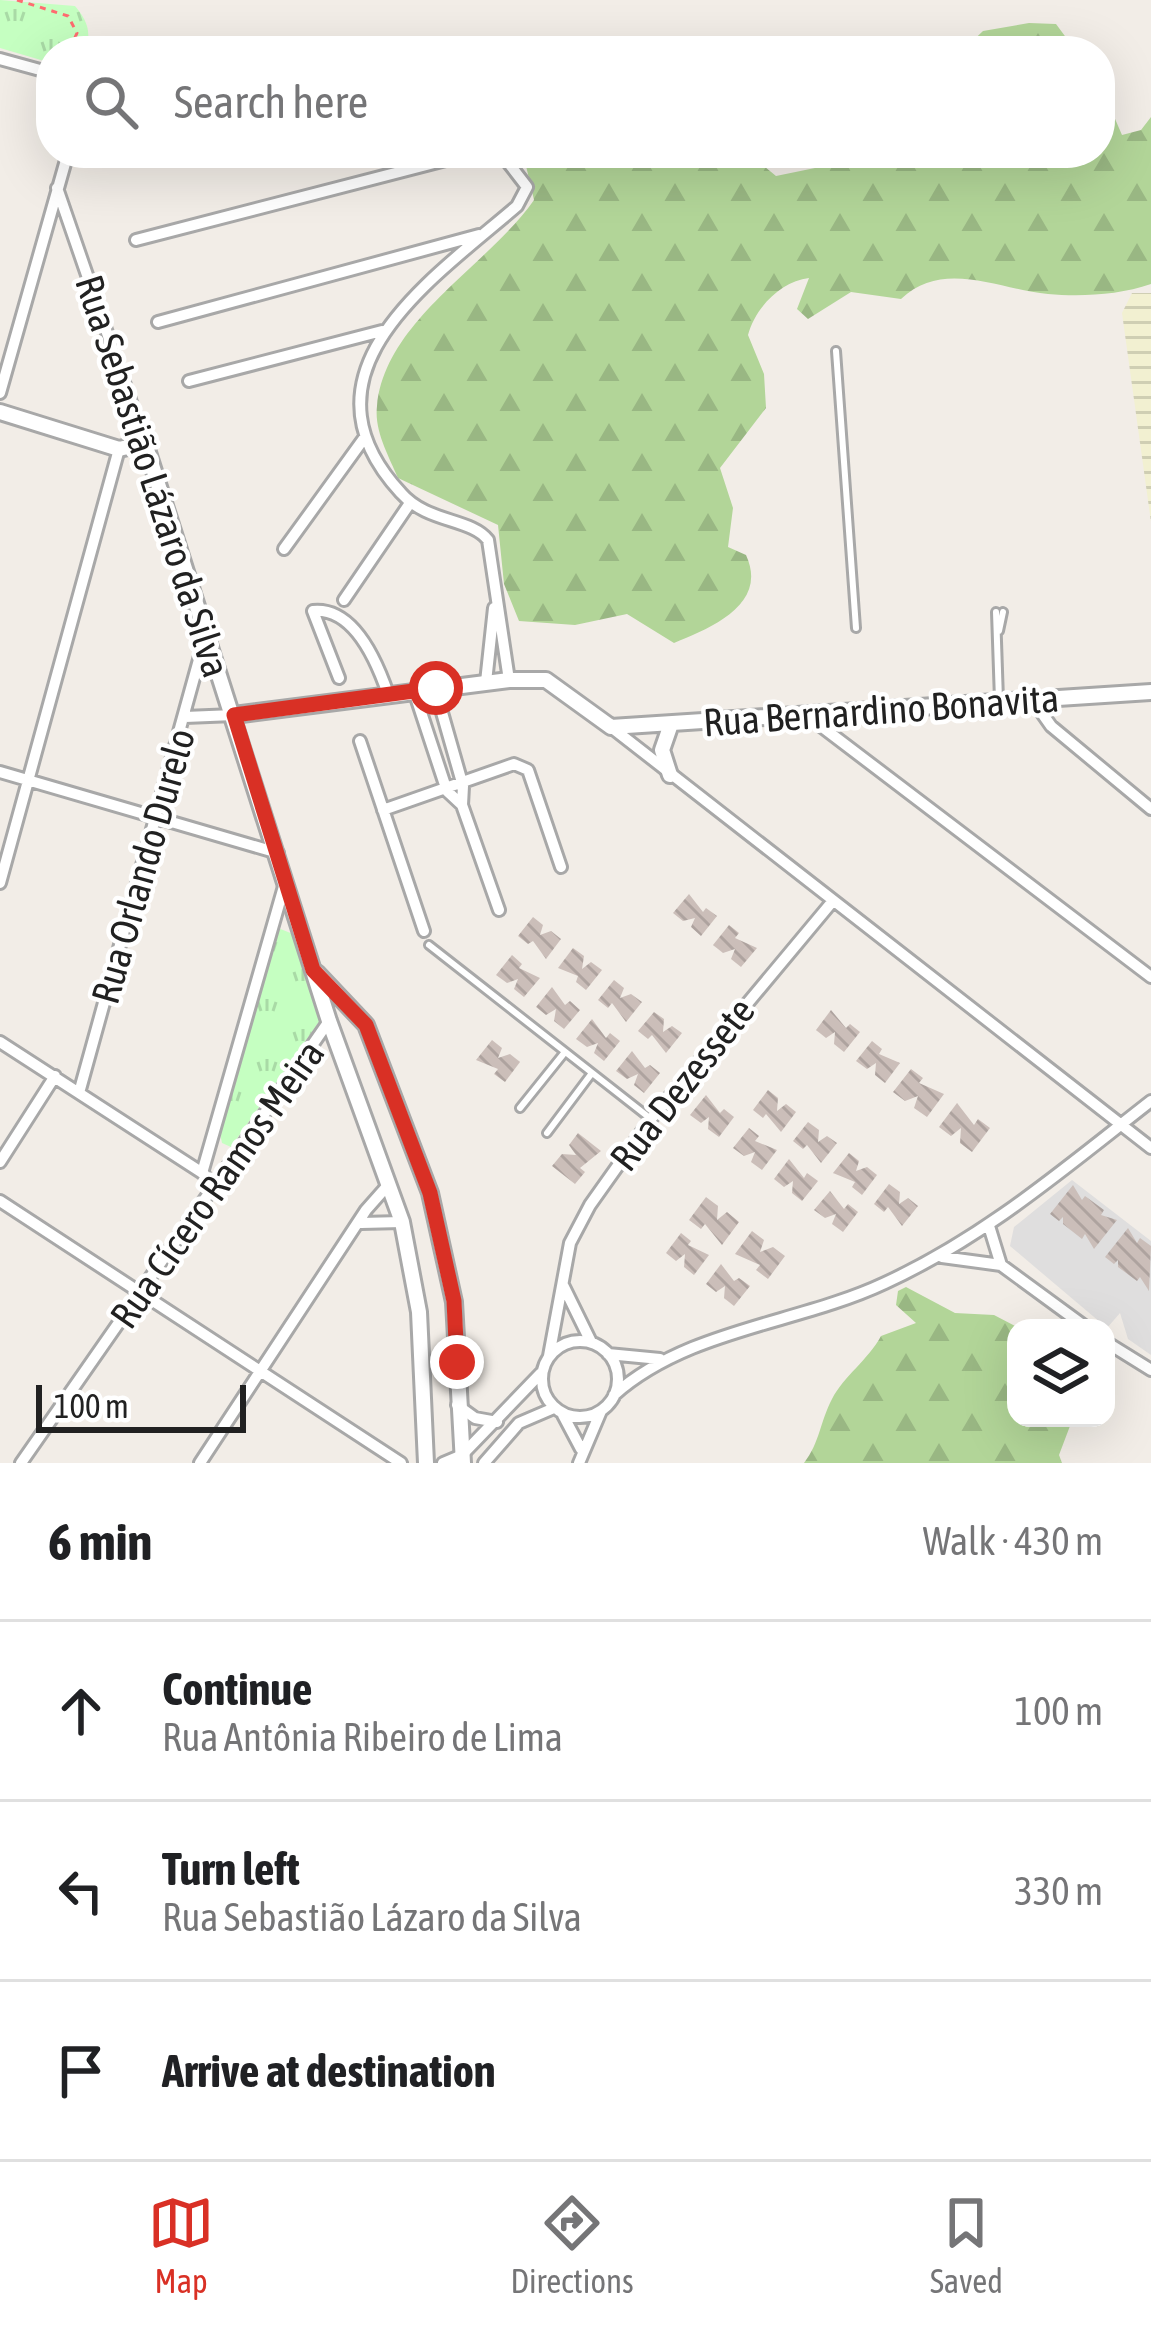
<!DOCTYPE html>
<html lang="en">
<head>
<meta charset="utf-8">
<style>
  body { margin:0; font-family:"Asap Condensed",sans-serif; background:#f6f6f6; color:#202124 }
  .controls { position:absolute; right:36px; bottom:36px; display:grid; overflow:hidden; border-radius:24px; box-shadow:0 12px 48px #0002 }
  .controls button { width:108px; height:108px; display:grid; place-items:center; padding:0; border:0; border-bottom:3px solid #e0e0e0; background:#fff; color:#202124; font:60px sans-serif }
  .scale { position:absolute; left:36px; bottom:30px; width:210px; box-sizing:border-box; padding-left:12px; border:6px solid #212121; border-top:0; font-size:33px; line-height:42px; white-space:nowrap; color:#212121; -webkit-text-stroke:9px #fff; paint-order:stroke }
  .stop { position:absolute; width:36px; height:36px; margin:-27px; border:9px solid #d93025; border-radius:50%; background:#fff }
  .stop.end { background:#d93025; border-color:#fff; box-shadow:0 3px 12px #0008 }
  .list { margin:0; padding:0; list-style:none }
  h2 { display:flex; justify-content:space-between; align-items:center; height:156px; margin:0; padding:0 48px; font-size:51px }
  h2 small { font-size:39px; font-weight:400; color:#757577 }
  .list li { display:grid; grid-template-columns:78px 1fr auto; gap:36px; align-items:center; box-sizing:border-box; height:180px; padding:0 48px; border-top:3px solid #e0e0e0 }
  .list b { display:block; font-size:45px; white-space:nowrap }
  .list p { margin:0; font-size:39px; white-space:nowrap; color:#757577 }
  .list em { font-size:39px; font-style:normal; color:#757577 }
  .icon { flex:none; width:66px; height:66px; fill:none; stroke:currentColor; stroke-width:2; stroke-linecap:round; stroke-linejoin:round }
  .map { position:relative; flex:none; width:1151px; height:1463px; overflow:hidden }
  .search { position:absolute; background:#fff; box-shadow:0 12px 48px #0002; left:36px; right:36px; top:36px; height:132px; display:flex; align-items:center; gap:30px; box-sizing:border-box; padding:0 42px; border-radius:48px; color:#757577; font-size:45px }
  .sheet { height:696px; background:#fff }
  nav { display:flex; justify-content:space-around; align-items:center; box-sizing:border-box; height:168px; border-top:3px solid #e0e0e0; background:#fff; font-size:33px; color:#757577 }
  nav a { display:grid; justify-items:center; gap:6px }
  nav .on { color:#d93025 }
  .map>svg:first-child { display:block }
</style>
</head>
<body>
<div class="map">
<svg width="1151" height="1463" viewBox="0 0 1151 1463">
  <defs>
    <pattern id="farmland-rules" width="6" height="5" patternUnits="userSpaceOnUse" patternTransform="scale(3)"><rect width="6" height="5" fill="#f2f0d1"/><path d="M0 2.5h6" fill="none" stroke="#cfceb3"/></pattern>
    <pattern id="forest-firs" width="22" height="20" patternUnits="userSpaceOnUse" patternTransform="scale(3)"><rect width="22" height="20" fill="#b2d598"/><path d="M5 1l3.5 6h-7zM16 11l3.5 6h-7z" fill="#99b783"/></pattern>
    <pattern id="park-tufts" width="24" height="20" patternUnits="userSpaceOnUse" patternTransform="scale(3)"><rect width="24" height="20" fill="#c5ffc1"/><path d="M3 7l-1-3M5 7V3M7 7l1-3M15 17l-1-3M17 17v-4M19 17l1-3" fill="none" stroke="#a9daa6"/></pattern>
    <pattern id="building-back-hatch" width="6" height="6" patternUnits="userSpaceOnUse" patternTransform="scale(3)"><rect width="6" height="6" fill="#cbbeb9"/><path d="M-1 5l2 2M0 0l6 6M5-1l2 2" fill="none" stroke="#aea39f"/></pattern>
  </defs>
  <rect width="100%" height="100%" fill="#f2ede7"/>
  <path fill="#dfdede" d="M1072 1180 1151 1241V1355L1128 1339 1120 1313 1107 1328 1010 1246 1014 1227Z"/>
  <path fill="url(#farmland-rules)" d="M1132 293H1151V522L1122 313Z"/>
  <path fill="url(#forest-firs)" d="M1029 23 1056 24 1076 51H962L983 31Z
    M1100 84 1122 135 1141 130 1151 117V284C1119 295 1081 297 1048 294 997 289 943 259 901 299L851 292 808 319 797 309 809 278C781 281 755 308 748 335L764 374 766 408 720 468 733 508 728 547 746 555C769 605 710 628 674 643L627 614 575 625 519 621 504 584 498 525 398 478C389 456 374 431 377 406 385 320 488 266 534 200L523 153H748L776 176 888 153H1100Z
    M906 1287 955 1313 994 1315 1017 1327 1016 1418H1073L1059 1455 1062 1463H804C820 1442 820 1422 832 1399 844 1376 868 1360 881 1336L916 1323 896 1305 898 1291Z"/>
  <path fill="url(#park-tufts)" d="M0 0 75 6C87 20 93 34 84 51H51V63L0 48Z
    M278 928 293 934 321 1019 231 1147 222 1143 219 1129 272 933Z"/>
  <path fill="url(#building-back-hatch)" d="M689 894 703 912 706 908 717 916 701 936 691 927 695 918 683 921 673 913Z
    M533 917 543 925 540 935 551 931 561 939 546 959 533 941 528 944 518 936Z
    M729 925 739 933 735 938 757 948 741 967 731 959 735 949 723 953 713 945Z
    M573 948 584 956 582 969 591 962 602 970 586 990 576 982 578 976 558 968Z
    M512 955 522 964 519 968 540 978 524 997 514 989 518 979 507 983 496 975Z
    M614 980 624 988 620 998 631 994 642 1002 626 1022 612 1003 608 1008 598 1000Z
    M552 987 565 1005 570 1001 580 1010 564 1029 554 1021 556 1009 546 1015 536 1007Z
    M831 1010 846 1028 850 1024 860 1032 844 1052 834 1044 835 1032 826 1038 816 1030Z
    M654 1012 664 1019 663 1032 672 1026 682 1033 666 1053 652 1035 648 1039 638 1031Z
    M592 1019 606 1038 610 1033 620 1041 604 1061 594 1053 598 1043 587 1047 576 1039Z
    M492 1040 502 1048 498 1058 510 1054 520 1062 505 1082 494 1074 498 1069 476 1060Z
    M872 1041 882 1049 879 1054 900 1063 885 1083 875 1075 876 1063 867 1069 856 1061Z
    M632 1051 645 1068 650 1065 660 1073 644 1093 634 1085 638 1074 627 1079 616 1071Z
    M911 1069 923 1078 919 1083 944 1094 927 1117 914 1108 918 1096 905 1101 893 1092Z
    M768 1090 778 1098 777 1111 786 1104 796 1112 781 1132 766 1114 763 1118 753 1110Z
    M706 1095 720 1113 724 1109 734 1117 719 1137 708 1129 709 1117 701 1123 690 1115Z
    M957 1103 974 1125 978 1119 990 1128 972 1152 960 1143 961 1128 951 1136 939 1127Z
    M808 1122 819 1130 818 1142 827 1136 837 1143 821 1163 807 1145 803 1149 793 1141Z
    M749 1128 759 1136 755 1141 777 1150 762 1170 751 1162 755 1152 744 1156 733 1148Z
    M578 1133 601 1151 580 1168 585 1172 575 1184 552 1166 562 1154 576 1155 569 1145Z
    M849 1153 859 1161 856 1171 867 1167 877 1175 862 1195 852 1187 855 1182 833 1173Z
    M789 1159 804 1178 807 1173 818 1181 802 1201 792 1193 793 1181 784 1187 774 1179Z
    M889 1184 900 1192 899 1204 908 1198 918 1206 902 1226 888 1207 884 1212 874 1204Z
    M1073 1185 1082 1200 1085 1196 1104 1210 1101 1215 1117 1220 1094 1249 1085 1234 1082 1239 1063 1224V1217L1059 1221 1050 1214Z
    M830 1191 844 1209 848 1204 858 1212 843 1232 832 1224 836 1214 825 1218 814 1210Z
    M706 1197 718 1206 717 1220 727 1212 739 1222 722 1245 705 1224 701 1229 689 1220Z
    M1128 1228 1137 1243 1140 1238 1151 1246 1149 1291 1140 1277 1137 1281 1118 1267V1260L1114 1264 1105 1257Z
    M752 1231 764 1240 760 1252 773 1247 785 1256 768 1279 756 1270 760 1265 735 1254Z
    M681 1233 691 1241 688 1245 709 1255 694 1275 684 1267 685 1254 676 1261 666 1253Z
    M721 1264 734 1281 739 1278 750 1286 734 1306 724 1298 725 1286 716 1292 706 1284Z"/>
  <g fill="none" stroke-linecap="round" stroke-linejoin="round">
    <g stroke="#a8a8a8" stroke-width="12">
      <path id="service" d="M836 351 856 628
        M996 612 999 700
        M999 631 1003 612
        M429 945 651 1119
        M520 1108 565 1052
        M547 1133 592 1073"/>
    </g>
    <g stroke="#a8a8a8" stroke-width="16">
      <path id="minor" d="M0 59 51 73
        M57 188 145 443
        M136 240 469 154H494L507 161 527 187 517 206C431 280 290 373 401 493 427 523 471 518 488 540L509 680
        M158 322 479 235
        M189 381 382 331
        M0 393 68 153
        M284 549 365 437
        M344 600 410 503
        M339 678 313 611C354 607 377 662 388 694
        M486 682 494 608
        M435 688 463 786 462 805 499 910
        M414 691 447 791 462 805
        M1032 699 1051 726 1151 809
        M185 717 234 715
        M809 717 1151 977
        M611 727 1151 1148
        M360 741 424 931
        M0 772 278 853
        M383 810 514 764 528 770 561 867
        M0 883 119 449
        M0 1042 204 1174
        M79 1093 205 638
        M0 1162 55 1076
        M202 1173 285 883
        M0 1201 401 1463
        M361 1223 402 1222
        M989 1226 1001 1265
        M942 1257 1001 1265 1087 1328
        M563 1285 591 1342
        M542 1379a38 38 0 1 1 76 0a38 38 0 1 1-76 0Z
        M1106 1342 1151 1370
        M608 1354 660 1359
        M549 1356 570 1243 590 1205 651 1119 832 902
        M614 1395C688 1329 798 1324 885 1283 985 1237 1065 1168 1151 1101
        M457 1405 475 1418 497 1422
        M563 1415 581 1449
        M21 1463 329 1021
        M200 1463 366 1210 389 1184
        M443 1463 462 1455 541 1373
        M484 1463 519 1423 554 1408
        M579 1463 601 1411"/>
    </g>
    <g stroke="#a8a8a8" stroke-width="20">
      <path id="tertiary" d="M0 412 119 449 145 443 329 1021 402 1222 419 1312 426 1463
        M234 715 509 680H546L611 727 1151 692
        M670 775 662 750 671 724
        M317 973 366 1025 430 1193 454 1302 463 1463"/>
    </g>
    <path stroke="#ff6b70" stroke-width="3" stroke-dasharray="6 6" stroke-linecap="butt" d="M17 0 68 16 77 33 69 51"/>
    <use href="#service" stroke="#fff" stroke-width="6"/>
    <use href="#minor" stroke="#fff" stroke-width="10"/>
    <use href="#tertiary" stroke="#fff" stroke-width="14"/>
  </g>
  <g fill="none" stroke-linecap="round" stroke-linejoin="round">
    <path stroke="#d93025" stroke-width="15" d="M436 688 234 715 313 970 366 1025 430 1193 454 1301 457 1362"/>
  </g>
  <g text-anchor="middle" stroke-width="9" stroke-linejoin="round" paint-order="stroke">
    <g font-size="39" fill="#212121" stroke="#fff">
      <text transform="translate(153 476) rotate(72)" y="14">Rua Sebastião Lázaro da Silva</text>
      <text transform="translate(881 710) rotate(-4)" y="14">Rua Bernardino Bonavita</text>
      <text transform="translate(143 866) rotate(-74)" y="14">Rua Orlando Durelo</text>
      <text transform="translate(682 1084) rotate(-52)" y="14">Rua Dezessete</text>
      <text transform="translate(217 1184) rotate(-55)" y="14">Rua Cícero Ramos Meira</text>
    </g>
  </g>
</svg>
<div class="controls">
<button><svg class="icon" aria-label="layers" viewBox="0 0 24 24"><path d="M12 4l9 5-9 5-9-5zM3 14l9 5 9-5"/></svg></button>
</div>
<div class="scale">100 m</div>
<div class="stop" style="left:436px;top:688px"></div>
<div class="stop end" style="left:457px;top:1362px"></div>
<div class="search"><svg class="icon" aria-label="search" viewBox="0 0 24 24"><circle cx="10" cy="10" r="6"/><path d="M15 15l6 6"/></svg>Search here</div>
</div>
<section class="sheet">
<h2>6 min<small>Walk · 430 m</small></h2>
<ul class="list">
<li><svg class="icon" aria-label="ahead" viewBox="0 0 24 24"><path d="M12 20V5M6 11l6-6 6 6"/></svg><div><b>Continue</b><p>Rua Antônia Ribeiro de Lima</p></div><em>100 m</em></li>
<li><svg class="icon" aria-label="left" viewBox="0 0 24 24"><path d="M17 20v-9H6M10 6l-5 5 5 5"/></svg><div><b>Turn left</b><p>Rua Sebastião Lázaro da Silva</p></div><em>330 m</em></li>
<li><svg class="icon" aria-label="arrive" viewBox="0 0 24 24"><path d="M6 21V4h12l-3 4 3 4H6"/></svg><div><b>Arrive at destination</b></div></li>
</ul>
</section>
<nav>
<a class="on"><svg class="icon" aria-label="map" viewBox="0 0 24 24"><path d="M3 6l6-2 6 2 6-2v14l-6 2-6-2-6 2zM9 4v14M15 6v14"/></svg>Map</a>
<a><svg class="icon" aria-label="directions" viewBox="0 0 24 24"><path d="M12 3l9 9-9 9-9-9zM9 14v-3h6M13 9l2 2-2 2"/></svg>Directions</a>
<a><svg class="icon" aria-label="saved" viewBox="0 0 24 24"><path d="M7 4h10v16l-5-4-5 4z"/></svg>Saved</a>
</nav>
</body>
</html>
